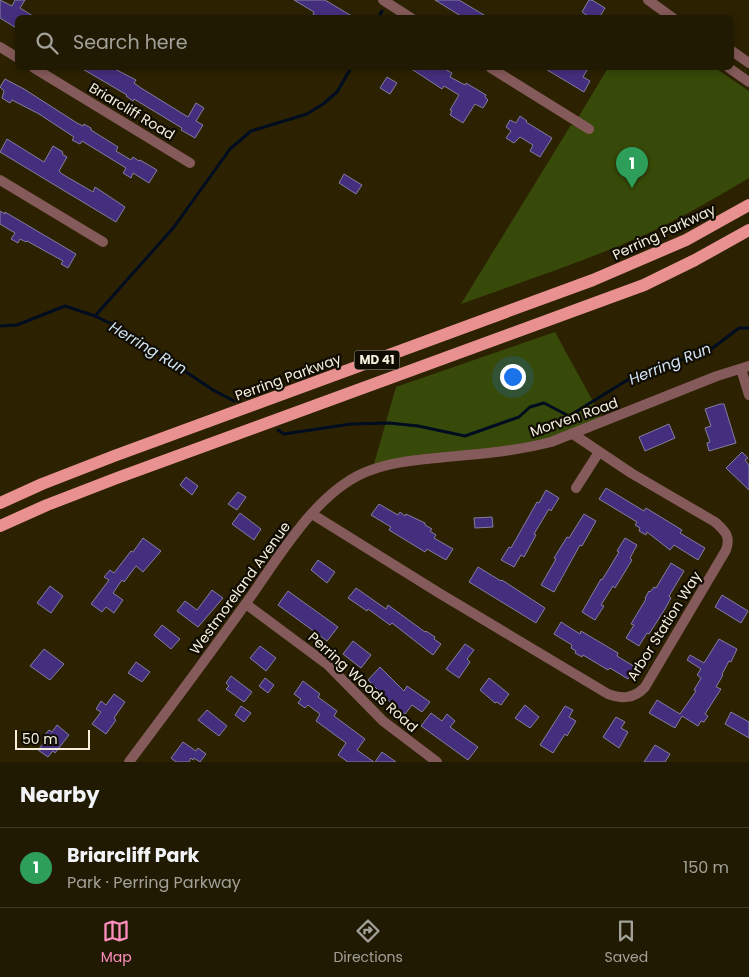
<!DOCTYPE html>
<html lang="en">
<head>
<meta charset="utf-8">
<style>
  body { margin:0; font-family:Poppins,sans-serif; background:#29230c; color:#f1f3f6 }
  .scale { position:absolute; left:15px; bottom:12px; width:75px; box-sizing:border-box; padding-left:5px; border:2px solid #f5efdc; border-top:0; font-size:14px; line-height:18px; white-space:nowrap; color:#f5efdc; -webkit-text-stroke:4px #100c02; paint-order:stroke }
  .you { position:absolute; left:512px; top:376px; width:18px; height:18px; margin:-12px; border:4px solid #fff; border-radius:50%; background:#1a73e8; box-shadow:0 0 0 8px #1a73e833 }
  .badge { display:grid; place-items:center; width:32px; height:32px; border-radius:50%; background:#fe8ebe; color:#fff; font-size:16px; font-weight:700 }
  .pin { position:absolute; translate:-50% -41px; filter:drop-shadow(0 1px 2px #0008) }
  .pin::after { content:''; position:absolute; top:26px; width:18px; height:15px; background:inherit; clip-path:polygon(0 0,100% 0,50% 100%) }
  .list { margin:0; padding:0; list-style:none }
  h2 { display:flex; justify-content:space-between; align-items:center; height:65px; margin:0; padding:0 20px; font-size:21px }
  h2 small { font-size:16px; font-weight:400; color:#a2a199 }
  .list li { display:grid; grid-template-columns:32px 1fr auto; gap:15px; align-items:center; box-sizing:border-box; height:80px; padding:0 20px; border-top:1px solid #3e3824 }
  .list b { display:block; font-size:19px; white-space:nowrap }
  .list p { margin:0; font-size:16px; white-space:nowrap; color:#a2a199 }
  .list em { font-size:16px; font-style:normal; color:#a2a199 }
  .icon { flex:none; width:28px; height:28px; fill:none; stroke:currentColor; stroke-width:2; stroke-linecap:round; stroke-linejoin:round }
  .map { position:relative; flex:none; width:749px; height:762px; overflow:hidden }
  .search { position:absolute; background:#211a02; box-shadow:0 2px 8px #0003; left:15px; right:15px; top:15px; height:55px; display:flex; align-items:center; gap:12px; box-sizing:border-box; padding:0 18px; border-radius:8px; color:#a2a199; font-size:19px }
  .sheet { height:145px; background:#211a02 }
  nav { display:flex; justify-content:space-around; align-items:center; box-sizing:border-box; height:70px; border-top:1px solid #3e3824; background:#211a02; font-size:14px; color:#a2a199 }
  nav a { display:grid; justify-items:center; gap:2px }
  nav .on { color:#fe8ebe }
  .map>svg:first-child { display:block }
</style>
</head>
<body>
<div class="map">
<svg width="749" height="762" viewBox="0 0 749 762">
  <rect width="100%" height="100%" fill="#2c2202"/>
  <path fill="#384a09" d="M608 68H715L749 91V178C714 199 679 219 642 236 583 262 521 282 461 304L571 125 573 126Z
    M555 332 602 418 540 445 459 456 374 464 396 387Z"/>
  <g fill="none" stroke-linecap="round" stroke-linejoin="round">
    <path stroke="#000c1f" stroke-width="3" d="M378 18 382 11
      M95 316 174 227 230 149 251 131 307 114 323 104 337 92 351 68
      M0 326 17 325 65 306 95 316 122 329 213 390 234 401
      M278 430 284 434 351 424 389 423 418 426 465 436 519 417 530 407 544 403 569 416 629 379 710 350 739 328H749"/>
  </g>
  <path fill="#442f7e" stroke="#837e9f" d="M0 0 12 6 15 0H25L20 8 36 18H18V29L0 18Z
    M294 0H325L355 18H318L313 14 314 12Z
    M435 0H459L489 18H464Z
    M589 0H592L605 8 599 18H591L582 12Z
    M81 68H113L136 80 134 83 141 88 188 117 196 103 204 108 196 121 203 125 195 138 181 130 182 128 134 99 133 101 126 96 127 95Z
    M410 68H443L452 73 450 77 465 85 466 83 486 95 485 97 488 100 483 108 475 104 463 123 450 115 452 111 450 110 459 95 444 86 442 89Z
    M544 68H583L587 70 583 77 590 81 584 92Z
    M387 77 397 83 390 94 380 88Z
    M5 79 24 89 77 123 83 126 84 124 91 128V130L118 147 116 151 131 160 133 157 139 161 140 160 157 170 149 183 133 173 131 178 123 173 126 168 82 141 80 144 72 140 74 137 39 114 12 100 10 103 2 98 4 91 0 87Z
    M520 116 527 121 526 122 552 138 540 157 530 151 533 145 520 137 514 143 506 138 511 131 506 127 510 120 516 123Z
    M7 139 44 162 53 146 63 152 62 154 67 157 59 171 62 174 93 192 95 187 125 207 116 222 0 152Z
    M344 174 362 185 356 194 339 183Z
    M0 211 5 214V212L76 254 68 268 61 264 63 261 27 241 26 242 20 239 18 243 11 239 15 233 0 224Z
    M720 404H724L736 443 709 451 707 443 710 442 705 428 711 426 705 409Z
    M669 424 675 438 645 451 639 437Z
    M742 452 748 458 745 460 749 465V490L726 468Z
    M186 477 198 486 192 495 180 485Z
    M606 488 644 511 646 508 682 530 680 533 705 548 698 560 674 545 670 550 647 532 646 535 639 531 640 528 635 525 637 522 599 499Z
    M546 490 559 498 551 511 549 509 534 534 536 535 524 557 521 555 514 567 501 560 509 547 511 548 537 502 539 503Z
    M238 492 246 497 237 510 228 504Z
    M379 504 398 515 400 512 405 516 406 514 425 523V525L432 529 430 531 436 535 434 538 453 549 446 560 427 549 425 552 389 530 391 527 371 515Z
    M240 513 261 529 254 540 232 524Z
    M584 514 596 521 582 546 580 545 554 592 541 585 556 559 554 558 567 537 569 538Z
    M492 517 493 527 475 528 474 518Z
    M143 538 161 551 143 572 136 566 124 582 122 580 113 593 123 600 114 613 106 607 102 612 91 604 109 580 104 577 110 570 114 573 131 551 133 552Z
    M625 538 637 545 630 558 632 560 615 588 613 586 601 605 604 606 595 620 582 612 601 579 602 580 619 552 617 551Z
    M318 560 335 572 327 583 311 570Z
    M671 563 684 571 669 596 671 598 665 609 649 634 647 633 639 646 626 638 634 625 631 624 646 599 645 598 649 591 650 592 654 587 656 588Z
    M478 567 501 581 502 580 545 608 536 623 469 582Z
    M50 586 63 596 51 613 37 603Z
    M356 588 386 609 388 605 425 632 426 631 435 637 434 639 441 644 433 655 392 623 390 625 368 609 367 611 348 598Z
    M212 590 223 598 198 627 177 611 185 601 197 610Z
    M288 591 338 627 327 641 278 605Z
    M722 595 748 611 741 623 715 607Z
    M561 622 580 634 581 631 618 653 617 656 635 667 628 679 610 668 608 670 583 655 582 657 575 653 576 651 571 648 572 645 554 634Z
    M162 625 180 639 171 649 154 635Z
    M719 639 737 649 731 662 729 661 722 674 723 675 716 687 721 689 705 714 708 716 704 722 701 721 698 726 682 716 675 728 649 713 657 700 680 714 696 691 694 690 701 678 697 675 701 669 687 660 690 655 704 663Z
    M353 641 371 655 361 668 343 654Z
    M465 644 474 650 467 659 470 662 459 678 446 669Z
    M260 646 276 658 266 671 250 658Z
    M44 649 64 664 50 680 30 666Z
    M136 662 150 672 142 682 128 673Z
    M380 667 404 691 407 686 430 702 422 712 412 705 405 714 389 701 368 680Z
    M231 676 252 692 244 702 226 689 229 686 226 683Z
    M265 678 274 685 268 693 259 686Z
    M489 678 509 694 501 705 497 702 495 703 480 690Z
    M303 681 320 694 318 697 337 711 334 716 365 739 357 750 374 762H348L338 755 346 743 316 721 320 714 308 705 305 708 298 703 301 699 294 694Z
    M114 694 125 702 114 718 116 720 106 734 92 724 101 712 96 709 101 701 106 705Z
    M525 705 539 717 530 728 515 718Z
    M241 706 251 713 244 722 235 715Z
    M565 706 573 710 569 717 576 721 567 736 565 734 553 753 540 745Z
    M207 710 227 726 219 736 198 720Z
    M731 712 749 722V738L725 724Z
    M431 713 442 721 447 714 455 721 450 727 478 747 468 760 421 726Z
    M616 717 625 722 621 728 628 732 619 748 603 737Z
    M57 725 69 735 55 753 53 751 48 757 38 750 46 740 43 737 49 730 52 732Z
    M183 742 196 751 198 748 206 754 200 762 194 758 193 760 191 758 189 762H176L171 758Z
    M655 745 670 754 665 762H644Z
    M382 752 396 762H375Z"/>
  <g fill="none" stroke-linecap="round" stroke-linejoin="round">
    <path stroke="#855a5a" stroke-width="10" d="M383 0 411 18
      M648 0 673 18
      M0 47 18 58
      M732 51 749 63
      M34 68 190 163
      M491 68 589 129
      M729 68 749 82
      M0 180 103 242
      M741 369 749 395
      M576 488 599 452
      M312 514 439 593 608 694C622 699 634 699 645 687L726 550C731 536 725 531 715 522L631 473 573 434
      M246 604 328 665 383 721 437 762
      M129 762C168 710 206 659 244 606 277 561 316 489 371 470 395 461 420 460 446 457 481 454 516 451 551 442L717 376 749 366"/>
    <path stroke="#e99090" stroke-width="12" d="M0 503 42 484 114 456 593 280 686 240 749 205
      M0 526 47 505 117 478 644 285 695 260 749 230"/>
  </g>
  <g text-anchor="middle" stroke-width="4.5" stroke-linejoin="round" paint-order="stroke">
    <rect fill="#100c02" stroke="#b0ab9b" stroke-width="1" x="354.5" y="350.5" width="45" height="19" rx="4"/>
    <g font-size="12" font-weight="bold" fill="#f5efdc">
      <text x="377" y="364">MD 41</text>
    </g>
    <g font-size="14" fill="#f5efdc" stroke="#100c02">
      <text transform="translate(132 111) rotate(31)" y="5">Briarcliff Road</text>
      <text transform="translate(664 232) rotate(-25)" y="5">Perring Parkway</text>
      <text transform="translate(288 377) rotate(-20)" y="5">Perring Parkway</text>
      <text transform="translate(574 417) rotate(-19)" y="5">Morven Road</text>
      <text transform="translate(240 588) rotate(-54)" y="5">Westmoreland Avenue</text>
      <text transform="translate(664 626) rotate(-58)" y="5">Arbor Station Way</text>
      <text transform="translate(363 682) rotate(42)" y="5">Perring Woods Road</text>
    </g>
    <g font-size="15" font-style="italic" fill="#cfe3f4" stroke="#100c02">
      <text transform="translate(148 348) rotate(31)" y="5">Herring Run</text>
      <text transform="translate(670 364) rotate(-22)" y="5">Herring Run</text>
    </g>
  </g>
</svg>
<div class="scale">50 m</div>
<div class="you"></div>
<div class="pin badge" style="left:632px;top:188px;background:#2e9e5b">1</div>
<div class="search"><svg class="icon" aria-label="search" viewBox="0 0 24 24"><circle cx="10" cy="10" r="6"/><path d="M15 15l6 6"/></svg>Search here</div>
</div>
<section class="sheet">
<h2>Nearby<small></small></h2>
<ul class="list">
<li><span class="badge" style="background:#2e9e5b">1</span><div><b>Briarcliff Park</b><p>Park · Perring Parkway</p></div><em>150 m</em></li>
</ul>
</section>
<nav>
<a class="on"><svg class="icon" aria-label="map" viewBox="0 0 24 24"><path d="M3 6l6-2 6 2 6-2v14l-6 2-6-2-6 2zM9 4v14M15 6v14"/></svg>Map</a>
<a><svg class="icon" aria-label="directions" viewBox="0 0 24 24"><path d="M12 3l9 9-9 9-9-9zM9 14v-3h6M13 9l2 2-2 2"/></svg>Directions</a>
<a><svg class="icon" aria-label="saved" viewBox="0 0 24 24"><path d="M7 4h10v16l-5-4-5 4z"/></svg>Saved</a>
</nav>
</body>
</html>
